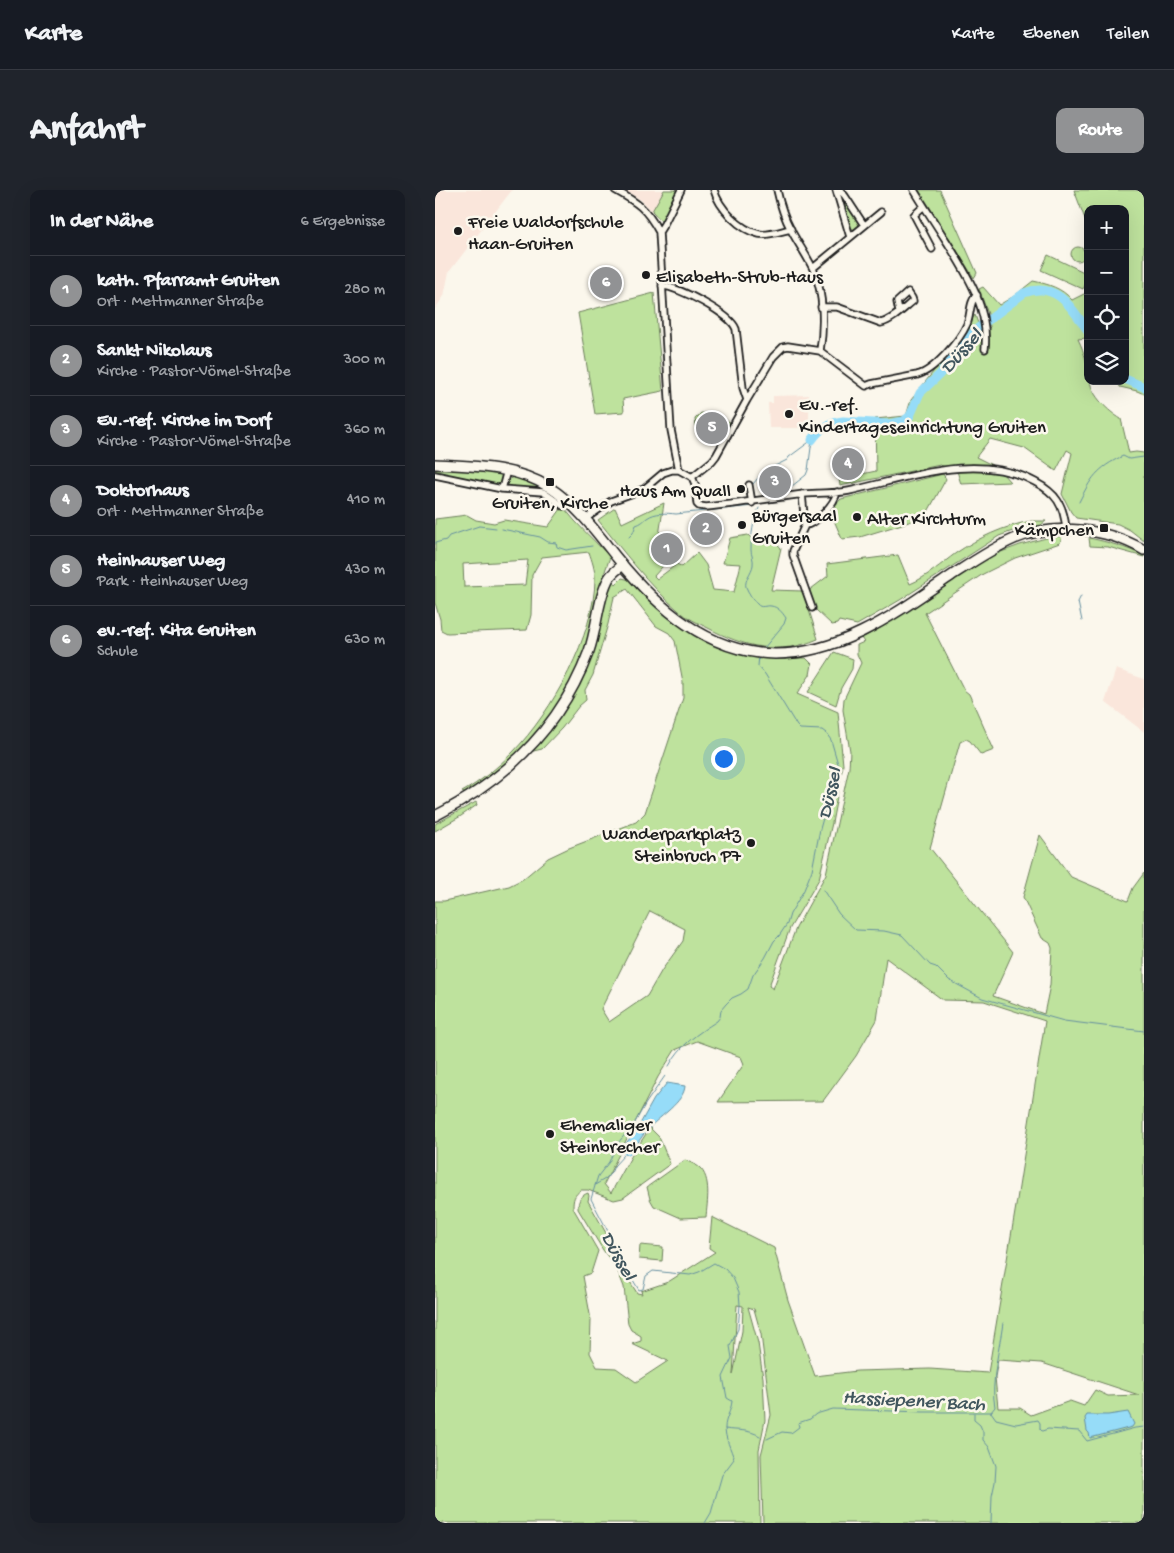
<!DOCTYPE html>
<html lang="de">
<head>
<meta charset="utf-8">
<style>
  body { margin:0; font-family:"Gochi Hand",sans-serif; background:#20242c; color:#f1f3f6 }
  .controls { position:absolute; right:15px; top:15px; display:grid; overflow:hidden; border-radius:10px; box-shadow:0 5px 20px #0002 }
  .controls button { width:45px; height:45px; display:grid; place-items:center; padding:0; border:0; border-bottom:1px solid #363941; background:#171b24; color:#f1f3f6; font:25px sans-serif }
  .you { position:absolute; left:288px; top:568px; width:18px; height:18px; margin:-12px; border:4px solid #fff; border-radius:50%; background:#1a73e8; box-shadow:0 0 0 8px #1a73e833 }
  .badge { display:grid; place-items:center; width:32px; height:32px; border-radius:50%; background:#919294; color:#fff; font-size:16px; font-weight:700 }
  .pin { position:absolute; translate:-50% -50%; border:2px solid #fff; box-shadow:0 1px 5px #0006 }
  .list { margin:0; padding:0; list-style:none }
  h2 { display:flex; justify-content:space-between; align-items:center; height:65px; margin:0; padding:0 20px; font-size:21px }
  h2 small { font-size:16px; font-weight:400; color:#9ea1a6 }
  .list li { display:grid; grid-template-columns:32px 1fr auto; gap:15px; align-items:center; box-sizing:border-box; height:70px; padding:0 20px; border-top:1px solid #363941 }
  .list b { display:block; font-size:19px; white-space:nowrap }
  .list p { margin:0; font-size:16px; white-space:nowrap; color:#9ea1a6 }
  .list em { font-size:16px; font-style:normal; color:#9ea1a6 }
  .icon { flex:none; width:28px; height:28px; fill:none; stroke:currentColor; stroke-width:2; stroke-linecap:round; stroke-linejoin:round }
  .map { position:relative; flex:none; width:709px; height:1333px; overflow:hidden; border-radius:10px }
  header { display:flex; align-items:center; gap:30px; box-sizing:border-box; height:70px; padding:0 25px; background:#171b24; border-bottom:1px solid #363941 }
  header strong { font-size:24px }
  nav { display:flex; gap:28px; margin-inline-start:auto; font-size:18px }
  .intro { display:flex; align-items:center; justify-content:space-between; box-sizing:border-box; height:120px; padding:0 30px }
  h1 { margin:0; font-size:35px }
  .button { padding:12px 22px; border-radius:10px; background:#919294; color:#fff; font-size:18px; font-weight:700 }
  main { display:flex; gap:30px; padding:0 30px }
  aside { flex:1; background:#171b24; border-radius:10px; box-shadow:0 5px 20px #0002 }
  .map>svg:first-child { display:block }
</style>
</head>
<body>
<header>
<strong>Karte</strong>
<nav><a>Karte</a><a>Ebenen</a><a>Teilen</a></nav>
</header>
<div class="intro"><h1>Anfahrt</h1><a class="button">Route</a></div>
<main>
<aside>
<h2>In der Nähe<small>6 Ergebnisse</small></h2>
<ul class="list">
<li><span class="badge">1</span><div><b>kath. Pfarramt Gruiten</b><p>Ort · Mettmanner Straße</p></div><em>280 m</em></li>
<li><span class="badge">2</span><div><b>Sankt Nikolaus</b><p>Kirche · Pastor-Vömel-Straße</p></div><em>300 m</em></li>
<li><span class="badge">3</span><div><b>Ev.-ref. Kirche im Dorf</b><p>Kirche · Pastor-Vömel-Straße</p></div><em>360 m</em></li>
<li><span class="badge">4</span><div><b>Doktorhaus</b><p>Ort · Mettmanner Straße</p></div><em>410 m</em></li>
<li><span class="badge">5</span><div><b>Heinhauser Weg</b><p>Park · Heinhauser Weg</p></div><em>430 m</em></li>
<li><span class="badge">6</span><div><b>ev.-ref. Kita Gruiten</b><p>Schule</p></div><em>630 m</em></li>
</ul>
</aside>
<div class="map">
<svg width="709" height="1333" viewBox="0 0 709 1333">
  <rect width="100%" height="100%" fill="#fbf7ec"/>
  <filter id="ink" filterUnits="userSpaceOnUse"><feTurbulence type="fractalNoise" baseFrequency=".02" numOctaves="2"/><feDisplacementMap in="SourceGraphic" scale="10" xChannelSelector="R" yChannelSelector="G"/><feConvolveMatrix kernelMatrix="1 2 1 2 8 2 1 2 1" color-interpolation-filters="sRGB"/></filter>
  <g filter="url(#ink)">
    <path fill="#fae6db" d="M0 0H77L14 82 9 106 0 119Z
      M188 0H229L217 21 206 10Z
      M374 205V235L371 238H334L333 213H338V206Z
      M681 479 709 489V542L670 512Z"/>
    <path fill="#bee29d" stroke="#6d7f5c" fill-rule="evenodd" d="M229 0H243L227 32 217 21Z
      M484 0H505L542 83 539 88Z
      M639 0H709V204L702 201 685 197 682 191H690V19H653V37Z
      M407 7 409 8 424 33 425 36 420 40 416 38Z
      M636 64a7 7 0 1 1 14 0a7 7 0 1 1-14 0Z
      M613 65 653 84V89L648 99 606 80Z
      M598 91C613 94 627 98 637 110L653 102V151L651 148 643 149C650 163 653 176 653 191H655C657 206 673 221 686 229L694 263 701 262 709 263V351L695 340 683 334 641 328 636 322 627 304 637 263 632 260 621 281 589 258 555 249 541 267 557 275V282L568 284 575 292 526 294 522 281 505 275 405 296 404 289 441 281 440 229 471 226 476 210 520 154 540 125 547 144 555 137 553 124 544 99 548 97 564 115 579 106Z
      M219 103 228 201 188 209 189 222 160 224 143 123Z
      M266 223 281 225 295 232 288 246 272 251 262 244 260 229Z
      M0 278 65 282 68 287 66 292 60 296 0 281Z
      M508 284 511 289 490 327 425 347 407 349 395 321 406 309Z
      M78 286 95 291 102 295 101 299 74 297 73 291Z
      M229 313 221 365 236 367 219 386 222 389 242 374 247 377 262 363 271 375 278 400 299 402 306 374 288 373 295 348 313 345 317 349 335 346 346 358 336 400 368 401 383 449C344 466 309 457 273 438 263 433 252 428 244 421 213 394 188 361 163 330L180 318 187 333Z
      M129 318C143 336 160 351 175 367L169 384 181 394 187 388 195 390 223 418 253 441 272 451 300 462 326 468H371L377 474 375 485 362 504 403 522 408 575 397 633 384 689 355 738 334 796 338 799 361 738 391 684 414 578 415 561 408 520 409 509 426 473 422 464V455L429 452 426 448 442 440 558 365 585 355 611 348 627 346 625 353 580 368 548 384 490 423 529 500 534 504 559 560 546 565 535 551 531 549 525 552 495 658 578 762 558 806 609 824 615 795 617 758 615 753 607 748 588 707 605 645 636 687 693 711 698 698 709 683V1333H328L326 1265 336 1225 326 1144 319 1119 313 1117 323 1153 328 1188 330 1230 324 1260 325 1333H0V711H9L74 696 88 689 113 668 134 658 201 632 210 623 248 508V492L240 451 234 443 221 436 192 399 179 407 173 434 158 485 150 500 151 510 144 516 127 538 107 559 82 565 33 605 27 602C45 592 63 577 78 562 117 522 160 445 160 388 160 379 157 371 154 362L107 367 97 385 96 425 92 440 12 443 6 440 5 429 0 413V329L32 325 41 330 59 333 69 330 113 337 126 319ZM93 370 90 395 29 397 28 374ZM215 721 250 739 248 751 227 780 212 806 174 832 166 819ZM451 768 508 810 549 811 610 831 581 1016 553 1183 495 1179 422 1181 380 1186 353 1110 339 1058 277 1027 274 1058 280 1062 233 1092 206 1101 207 1104 202 1103 177 1063 176 1052 153 1011 154 1006 153 1003C145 1006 143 1011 143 1019L168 1060 182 1079 189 1097 193 1134 196 1140 206 1146V1151L197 1154 233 1171 201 1192 181 1178 162 1177 155 1163 156 1130 148 1086 156 1083 163 1061 138 1018C138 1009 139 1005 146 1000H153L179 1010 188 1008 235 974 224 947 215 938 197 965 176 1003 169 994 223 887 240 860 262 851 306 867 309 874 283 912 388 911 421 866 442 830ZM302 1115 308 1116 307 1141 298 1185ZM563 1170 607 1173 704 1205 673 1206 660 1200 649 1216 635 1211 596 1225 585 1218H563L560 1187Z
      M596 331H611L606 335 586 338 564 346 465 410 422 435 404 431 402 434 397 435 381 420 372 402 393 386 392 374 463 365 475 394C492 387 506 374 521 363 543 348 569 336 596 331Z
      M654 348C673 352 691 357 709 366V367L673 357 655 356Z
      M399 462 418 469 417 479 406 498 401 515 373 502Z
      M41 612 42 615 26 626 0 641V634Z
      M250 970C254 972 260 974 264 977 277 988 272 1013 271 1027L246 1028 219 1016 215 1009 212 997Z
      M205 1055 228 1057 227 1071 204 1069Z"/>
    <path fill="#96dcf8" stroke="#658fa0" d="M232 893 250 896C249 912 225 926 215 937 207 945 201 956 194 965L185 962 205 934 219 909Z
      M693 1222 699 1234 697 1237 655 1248 654 1243 652 1241 650 1228 652 1225H673Z"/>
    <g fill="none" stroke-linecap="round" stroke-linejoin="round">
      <path stroke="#658fa0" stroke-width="1" d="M318 294 328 282 352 270 354 267 377 250
        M347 304 371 285 373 280 377 250
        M644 312C656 288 662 278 688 266L694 269 709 267
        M324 318C318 332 316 344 316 360 316 365 319 369 318 375 317 382 309 390 311 397 313 402 318 410 322 414 326 419 330 415 336 416 343 417 347 422 351 428L349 434 329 458
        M67 339 105 347 113 352 121 353 122 357 131 360 157 356
        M194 347 198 343 201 335C207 333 208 331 212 328 220 322 232 323 241 324L318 316
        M0 353 11 350 14 346 44 336 61 338
        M646 406 643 412 647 431
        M388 700 404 724 421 740 449 741 467 745 495 775 501 777 514 790 547 808 629 831 709 841
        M234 876C245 855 262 844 282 831L285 827 286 820 291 814 297 808 306 804 313 799 318 785 330 768 339 751 344 746 352 734 355 724 369 700 377 680 385 639 403 574 396 550 391 543 387 540 365 539 362 536 330 484 323 476 324 466
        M230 886 211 913 199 934 182 954 174 972 163 986 156 1009 176 1047 181 1062 204 1100 208 1099 211 1086 218 1081 255 1085 264 1082 279 1073 290 1079 298 1088 304 1102 305 1115 303 1139 295 1156 297 1168 288 1187 292 1208 297 1211C296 1222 290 1228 290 1238 290 1248 296 1259 299 1269L287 1285 276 1323 270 1333
        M160 995 170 989 176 983 179 976 189 965
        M556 1222 560 1217C555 1195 565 1156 568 1133
        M539 1223V1230L545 1235 548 1242V1250L554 1257 561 1276 560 1292 557 1306 556 1333
        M290 1239C303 1241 313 1239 325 1246
        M332 1249 347 1242 356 1243 364 1237 363 1233 375 1229 381 1224 398 1219 488 1222H556L561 1229 581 1234 603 1230 605 1233V1239L607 1241 613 1239 644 1241 652 1251 700 1238 709 1237"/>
      <path stroke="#96dcf8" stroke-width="9" d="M690 189 709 197
        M377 250C386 238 393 233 408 231L453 234 469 231 475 226 485 203 505 184 539 141 589 103C622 91 636 117 653 141"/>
      <g stroke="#1c1c1c" stroke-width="9">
        <path id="street" d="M180 0C203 13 211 18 224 42L236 240 244 280
          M279 0C284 18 305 40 324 44 333 46 346 41 356 39
          M342 0C345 14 349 27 356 40 363 54 373 67 379 81 389 105 389 136 385 161
          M401 0 415 47
          M405 0 410 6 429 35
          M479 0C490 18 501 35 512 52 533 86 554 118 550 159
          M489 16 479 25 497 59
          M224 42 229 34 246 0
          M378 78 446 22
          M227 96C242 96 296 124 301 139L308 198 312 210
          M386 117H402L446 133C458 130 468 119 478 111L477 108 473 102 462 112 464 122
          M0 285 67 299 108 302 128 316
          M257 287 277 271 281 266 312 210 338 167 348 157 353 156 385 161 431 196 436 194 482 185C499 181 525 150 532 134 536 125 534 111 542 105
          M314 295 317 313
          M67 299 72 280
          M367 304 370 335
          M150 329 176 311 209 299 228 283 237 280H244L257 287 260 294 262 314 264 316 271 317C304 314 336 308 369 304 384 302 400 304 414 301 473 288 543 261 600 292 621 303 629 315 631 339
          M370 335 358 361V365L377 418
          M370 335C381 335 400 313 402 302"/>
      </g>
      <g stroke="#1c1c1c" stroke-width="12">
        <path id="secondary" d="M0 274C39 276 80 276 114 297 142 315 162 343 182 368 222 417 273 463 340 464 407 464 463 422 516 386 536 373 556 359 579 349 620 332 671 338 709 360
          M0 626C71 590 126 537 154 461 162 439 163 407 174 388 178 382 183 379 188 375"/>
      </g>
      <use href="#street" stroke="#fbf7ec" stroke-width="5.5"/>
      <use href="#secondary" stroke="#fbf7ec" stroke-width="9"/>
    </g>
  </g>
  <g fill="#1c1c1c" stroke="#fbf7ec" stroke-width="2">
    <circle cx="23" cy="41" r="5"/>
    <circle cx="211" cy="85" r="5"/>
    <circle cx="354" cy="224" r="5"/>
    <rect x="110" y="287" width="10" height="10" rx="2.5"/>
    <circle cx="306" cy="299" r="5"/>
    <circle cx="422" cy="327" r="5"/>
    <circle cx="307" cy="335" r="5"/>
    <rect x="664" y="333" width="10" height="10" rx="2.5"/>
    <circle cx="316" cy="653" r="5"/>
    <circle cx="115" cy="944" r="5"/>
  </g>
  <g text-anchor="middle" stroke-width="5" stroke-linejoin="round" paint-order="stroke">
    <g font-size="19" fill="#1c1c1c" stroke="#fbf7ec" text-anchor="start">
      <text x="33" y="37">Freie Waldorfschule<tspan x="33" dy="22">Haan-Gruiten</tspan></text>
      <text x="221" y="92">Elisabeth-Strub-Haus</text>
      <text x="364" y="220">Ev.-ref.<tspan x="364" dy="22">Kindertageseinrichtung Gruiten</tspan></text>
      <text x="296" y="306" text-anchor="end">Haus Am Quall</text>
      <text x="115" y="318" text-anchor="middle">Gruiten, Kirche</text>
      <text x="317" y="331">Bürgersaal<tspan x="317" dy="22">Gruiten</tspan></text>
      <text x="432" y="334">Alter Kirchturm</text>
      <text x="659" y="345" text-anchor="end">Kämpchen</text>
      <text x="306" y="649" text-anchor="end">Wanderparkplatz<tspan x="306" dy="22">Steinbruch P7</tspan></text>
      <text x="125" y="940">Ehemaliger<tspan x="125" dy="22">Steinbrecher</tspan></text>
    </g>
    <g font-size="20" font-style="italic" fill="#41565e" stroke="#fbf7ec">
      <text transform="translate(525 160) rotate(-49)" y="7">Düssel</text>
      <text transform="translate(393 603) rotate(-77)" y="7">Düssel</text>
      <text transform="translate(185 1065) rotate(61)" y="7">Düssel</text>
      <text transform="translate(479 1209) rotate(3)" y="7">Hassiepener Bach</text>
    </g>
  </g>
</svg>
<div class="controls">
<button>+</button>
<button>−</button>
<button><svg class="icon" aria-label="locate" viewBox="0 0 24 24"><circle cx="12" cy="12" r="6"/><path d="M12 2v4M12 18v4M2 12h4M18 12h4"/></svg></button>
<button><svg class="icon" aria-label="layers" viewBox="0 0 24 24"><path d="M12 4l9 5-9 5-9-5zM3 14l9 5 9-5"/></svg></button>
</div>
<div class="you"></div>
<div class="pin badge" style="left:232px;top:359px">1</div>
<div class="pin badge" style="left:271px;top:339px">2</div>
<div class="pin badge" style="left:340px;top:292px">3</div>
<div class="pin badge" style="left:413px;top:274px">4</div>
<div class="pin badge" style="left:277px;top:238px">5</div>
<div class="pin badge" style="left:171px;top:93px">6</div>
</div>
</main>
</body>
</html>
